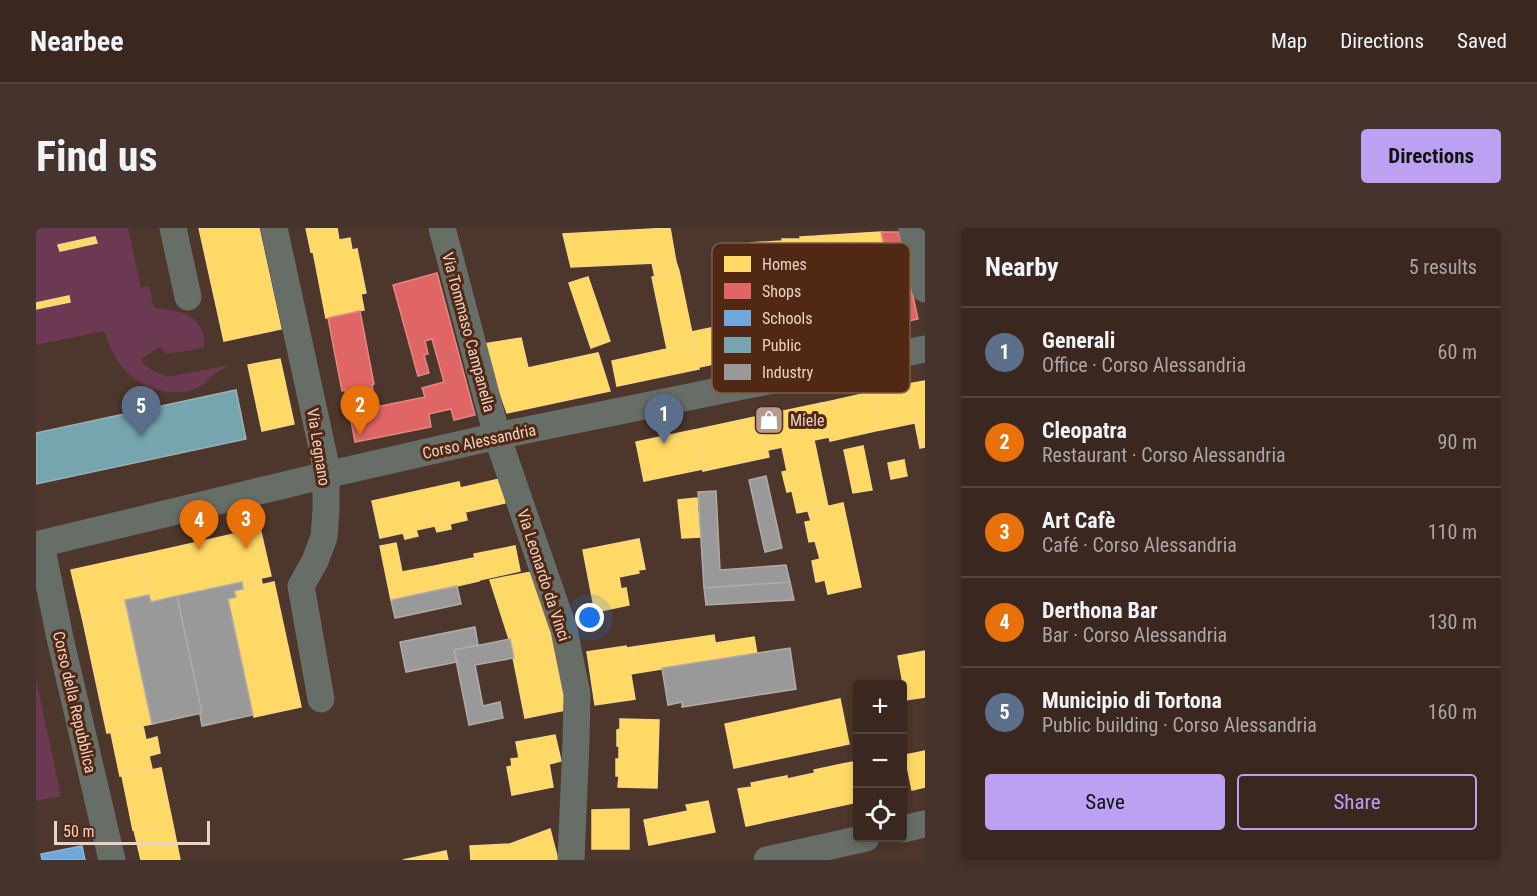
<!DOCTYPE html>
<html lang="en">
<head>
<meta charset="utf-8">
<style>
  body { margin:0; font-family:"Roboto Condensed",sans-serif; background:#45342d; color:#f1f3f6 }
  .controls { position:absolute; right:18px; bottom:18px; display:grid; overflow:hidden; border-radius:6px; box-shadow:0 3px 9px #0003 }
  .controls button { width:54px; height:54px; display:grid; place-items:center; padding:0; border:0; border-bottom:2px solid #54443e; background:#3a2820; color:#f1f3f6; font:30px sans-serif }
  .scale { position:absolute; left:18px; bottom:15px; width:156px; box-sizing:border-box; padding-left:6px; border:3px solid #ecd1c5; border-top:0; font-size:16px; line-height:21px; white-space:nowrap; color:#ecd1c5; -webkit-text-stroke:4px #502813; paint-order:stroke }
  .you { position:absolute; left:554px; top:390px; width:21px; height:21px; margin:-15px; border:4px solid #fff; border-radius:50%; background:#1a73e8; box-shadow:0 0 0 9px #1a73e833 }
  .badge { display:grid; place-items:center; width:39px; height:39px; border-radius:50%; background:#bca0f2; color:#fff; font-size:20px; font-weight:700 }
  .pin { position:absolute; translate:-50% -50px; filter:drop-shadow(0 2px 3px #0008) }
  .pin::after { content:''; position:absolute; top:32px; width:21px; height:18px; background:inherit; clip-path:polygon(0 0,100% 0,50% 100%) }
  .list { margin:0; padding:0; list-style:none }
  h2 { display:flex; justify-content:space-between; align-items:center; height:78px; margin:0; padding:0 24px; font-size:26px }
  h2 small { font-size:20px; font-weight:400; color:#aba6a5 }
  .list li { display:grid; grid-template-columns:39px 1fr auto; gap:18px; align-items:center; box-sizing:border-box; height:90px; padding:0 24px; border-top:2px solid #54443e }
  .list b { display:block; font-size:22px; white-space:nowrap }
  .list p { margin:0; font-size:20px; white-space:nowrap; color:#aba6a5 }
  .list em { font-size:20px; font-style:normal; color:#aba6a5 }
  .actions { display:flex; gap:12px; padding:18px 24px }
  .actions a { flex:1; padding:14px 0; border:2px solid #bca0f2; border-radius:6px; text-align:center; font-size:21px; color:#bca0f2 }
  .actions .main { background:#bca0f2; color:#111 }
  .icon { flex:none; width:33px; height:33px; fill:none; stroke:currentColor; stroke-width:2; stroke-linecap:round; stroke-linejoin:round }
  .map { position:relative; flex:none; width:889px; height:632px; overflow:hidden; border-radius:6px }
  header { display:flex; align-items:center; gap:36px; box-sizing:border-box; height:84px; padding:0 30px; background:#3a2820; border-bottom:2px solid #54443e }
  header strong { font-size:28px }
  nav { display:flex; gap:33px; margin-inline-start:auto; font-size:21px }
  .intro { display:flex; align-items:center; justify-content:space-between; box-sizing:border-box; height:144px; padding:0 36px }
  h1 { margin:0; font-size:42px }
  .button { padding:15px 27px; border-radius:6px; background:#bca0f2; color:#111; font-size:21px; font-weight:700 }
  main { display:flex; gap:36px; padding:0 36px }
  aside { flex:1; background:#3a2820; border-radius:6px; box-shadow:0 3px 9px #0003 }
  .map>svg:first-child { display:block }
</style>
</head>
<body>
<header>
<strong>Nearbee</strong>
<nav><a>Map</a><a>Directions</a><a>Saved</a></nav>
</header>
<div class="intro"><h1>Find us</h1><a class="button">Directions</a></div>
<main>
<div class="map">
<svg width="889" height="632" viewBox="0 0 889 632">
  <rect width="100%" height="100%" fill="#4d362b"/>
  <path fill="#6c3953" d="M0 0H92L105 60 113 58 118 80C135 82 152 82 163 97 168 104 170 112 167 120L131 126 124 119 105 131 109 137 119 144 132 149 193 137C188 140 182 143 177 147 171 152 167 158 159 161 133 171 99 158 84 136 77 126 72 114 68 103L0 117Z
    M0 451 25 568 0 573Z"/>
  <path fill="#ffd966" stroke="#f9d782" stroke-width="1.5" d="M163 0H223L245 101 188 113Z
    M270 0H301L303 12 314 10 316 22 321 21 330 65 325 66 328 82 290 90 277 23 275 24Z
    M634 0 640 34 535 39 527 6Z
    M845 4 850 24 806 28V25L782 27 781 8Z
    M781 8 782 27 769 28 764 9Z
    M59 9 61 15 24 23 22 17Z
    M746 11H764L774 50 755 52Z
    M746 13 755 52 722 58 714 15Z
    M640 34 643 43 619 49 616 35Z
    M643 43 658 115 631 121 616 49Z
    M552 49 574 113 555 120 533 55Z
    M33 68 34 74 0 81V75Z
    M699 95 706 130 663 139 655 104Z
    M485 110 492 140 562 125 574 163 471 185 447 116Z
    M658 115 663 141 581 158 576 133Z
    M244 131 258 196 226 203 212 137Z
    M889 153V193L879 195 871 156Z
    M871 156 879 195 844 202 836 164Z
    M836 164 844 202 794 213 786 175Z
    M786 175 794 209 778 212 792 279 761 285 756 263 751 264 746 244 751 243 746 219 732 222 724 188Z
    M724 188 733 229 667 243 658 202Z
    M889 193V219L884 220 879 195Z
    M658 202 667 241 608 253 600 214Z
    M827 218 836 262 817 265 808 222Z
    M868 232 871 248 855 251 852 235Z
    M464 251 469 275 429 284 424 260Z
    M423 254 431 292 414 296 415 301 401 304 399 298 380 302 382 308 369 311 367 305 344 310 336 273Z
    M661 270 664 309 646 310 642 272Z
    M807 275 825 359 792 366 789 352 780 354 776 333 784 331 779 313 773 314 769 294 775 293 772 283Z
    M224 300 235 348 115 374 104 327Z
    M603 311 609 341 602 342 603 345 583 349 585 361 590 360 593 377 559 384 547 322Z
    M360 315 366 344 398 338 403 362 355 372 344 318Z
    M479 318 484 343 443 352 438 326Z
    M104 327 113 367 89 372 91 384 47 393 35 342Z
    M438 330 443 353 403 362 398 338Z
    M495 344 516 406 474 414 454 352Z
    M225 350 226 356 207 361 206 354Z
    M238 354 265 479 218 489 192 371 200 369 198 363Z
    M91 384 116 496 71 505 47 393Z
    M516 406 530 482 489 490 474 414Z
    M678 407 682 432 595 446 591 420Z
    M718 409 721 426 682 432 679 415Z
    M590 418 599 471 559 477 551 424Z
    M889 423V469L870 472 862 428Z
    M804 471 813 516 698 540 689 496Z
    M584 491 623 492 621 560 582 559 583 548H580V531H583V518H581V502L584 501Z
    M107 498 110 512 121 509 124 525 113 528 116 541 84 548 75 505Z
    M519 507 525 533 513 536 517 559 476 567 471 539 476 538 475 531 483 530 480 514Z
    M889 523V559L876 562 869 527Z
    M816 534 817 537 822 536V574L710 598 702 561 716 559 715 555 751 548V551L779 545 778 542Z
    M125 540 138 602 106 600 97 602 86 548Z
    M672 573 679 604 613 617 608 592 652 583 650 577Z
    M593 581V621H556V582Z
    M106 600 138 602 144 632H105L98 602Z
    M514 601 522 632H435L434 618 474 616Z
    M410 623 412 632H367Z"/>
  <path fill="#e06666" stroke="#e48682" stroke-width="1.5" d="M845 4H863L882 91 790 111 781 75 807 69 808 74 858 62Z
    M401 45 439 187 418 192 415 181 393 186 395 199 319 214 309 162 306 163 292 90 324 83 338 156 336 157 340 179 389 169 386 160 408 154 396 111 389 113 392 126 388 127 393 145 382 148 357 57Z"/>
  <path fill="#6fa8dc" stroke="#94b4d5" stroke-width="1.5" d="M46 618 49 632H6L5 626Z"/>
  <path fill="#76a5af" stroke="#99b2b6" stroke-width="1.5" d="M200 162 210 211 0 256V205Z"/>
  <path fill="#999" stroke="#b2aaa6" stroke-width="1.5" d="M730 248 746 320 729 324 713 252Z
    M680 263 684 342 750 337 754 354 668 360 662 264Z
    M206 354 207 361 198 363 200 369 192 371 217 487 166 498 164 486 166 485 141 368Z
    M754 354 758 372 670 377 668 360Z
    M421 358 425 376 359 390 355 372Z
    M113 367 115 374 141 368 166 485 116 496 89 372Z
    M439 399 442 417 418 422 421 434 370 444 364 414Z
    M474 411 478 430 439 437 447 478 464 474 467 490 433 497 418 422Z
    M754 420 760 461 646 479V474L632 477 626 440Z"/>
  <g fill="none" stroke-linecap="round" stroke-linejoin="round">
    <path stroke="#676d67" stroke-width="27" d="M137 0 152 69
      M238 0 288 229 290 247V282L288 309 279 333 265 358 285 471
      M406 0 461 208 528 402 541 466 540 514 535 632
      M876 0 889 61
      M5 316 24 410 76 632
      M0 317 290 247 461 208 889 121
      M867 601 889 596
      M731 632 830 610"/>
  </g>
  <defs>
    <g id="shop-square" transform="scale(1.5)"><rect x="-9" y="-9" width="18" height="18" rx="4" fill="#b49b8f" stroke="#502813"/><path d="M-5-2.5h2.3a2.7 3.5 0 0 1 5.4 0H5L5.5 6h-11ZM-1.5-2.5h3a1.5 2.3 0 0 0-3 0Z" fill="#fff"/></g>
  </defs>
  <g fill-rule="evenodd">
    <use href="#shop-square" x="733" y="192"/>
  </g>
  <g text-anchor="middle" stroke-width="6" stroke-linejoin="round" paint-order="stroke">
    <g font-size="16" fill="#ecd1c5" stroke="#502813">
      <text transform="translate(433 104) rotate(75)" y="6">Via Tommaso Campanella</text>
      <text transform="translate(443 213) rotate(-12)" y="6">Corso Alessandria</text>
      <text transform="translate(283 219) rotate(81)" y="6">Via Legnano</text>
      <text transform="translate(508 347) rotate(72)" y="6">Via Leonardo da Vinci</text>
      <text transform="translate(39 474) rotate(77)" y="6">Corso della Repubblica</text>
    </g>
    <g font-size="16" fill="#ecd1c5" stroke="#502813" text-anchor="start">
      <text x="754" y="198">Miele</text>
    </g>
  </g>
  <rect x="676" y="15" width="198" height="150" rx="9" fill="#502813" stroke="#7f5b48" stroke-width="1.5"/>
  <rect x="688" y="28" width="27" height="16" fill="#ffd966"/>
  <rect x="688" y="55" width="27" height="16" fill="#e06666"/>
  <rect x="688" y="82" width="27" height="16" fill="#6fa8dc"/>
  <rect x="688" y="109" width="27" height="16" fill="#76a5af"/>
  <rect x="688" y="136" width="27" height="16" fill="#999"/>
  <g font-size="16" fill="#ecd1c5">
    <text x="726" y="42">Homes</text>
    <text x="726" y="69">Shops</text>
    <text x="726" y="96">Schools</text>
    <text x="726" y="123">Public</text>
    <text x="726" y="150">Industry</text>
  </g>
</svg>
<div class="controls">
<button>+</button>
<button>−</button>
<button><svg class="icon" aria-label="locate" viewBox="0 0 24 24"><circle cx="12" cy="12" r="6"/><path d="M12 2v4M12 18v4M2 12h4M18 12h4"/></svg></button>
</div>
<div class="scale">50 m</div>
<div class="you"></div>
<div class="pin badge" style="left:628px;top:216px;background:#5c6f8a">1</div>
<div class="pin badge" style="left:324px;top:207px;background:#e8710a">2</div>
<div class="pin badge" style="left:210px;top:321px;background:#e8710a">3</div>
<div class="pin badge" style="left:163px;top:322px;background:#e8710a">4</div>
<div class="pin badge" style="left:105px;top:208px;background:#5c6f8a">5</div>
</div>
<aside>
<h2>Nearby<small>5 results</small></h2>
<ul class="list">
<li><span class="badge" style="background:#5c6f8a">1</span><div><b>Generali</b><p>Office · Corso Alessandria</p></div><em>60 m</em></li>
<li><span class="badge" style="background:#e8710a">2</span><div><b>Cleopatra</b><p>Restaurant · Corso Alessandria</p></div><em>90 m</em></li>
<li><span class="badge" style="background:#e8710a">3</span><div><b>Art Cafè</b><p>Café · Corso Alessandria</p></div><em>110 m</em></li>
<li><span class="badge" style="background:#e8710a">4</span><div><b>Derthona Bar</b><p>Bar · Corso Alessandria</p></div><em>130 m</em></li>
<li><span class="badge" style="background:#5c6f8a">5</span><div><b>Municipio di Tortona</b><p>Public building · Corso Alessandria</p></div><em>160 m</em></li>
</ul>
<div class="actions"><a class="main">Save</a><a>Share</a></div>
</aside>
</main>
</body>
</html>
